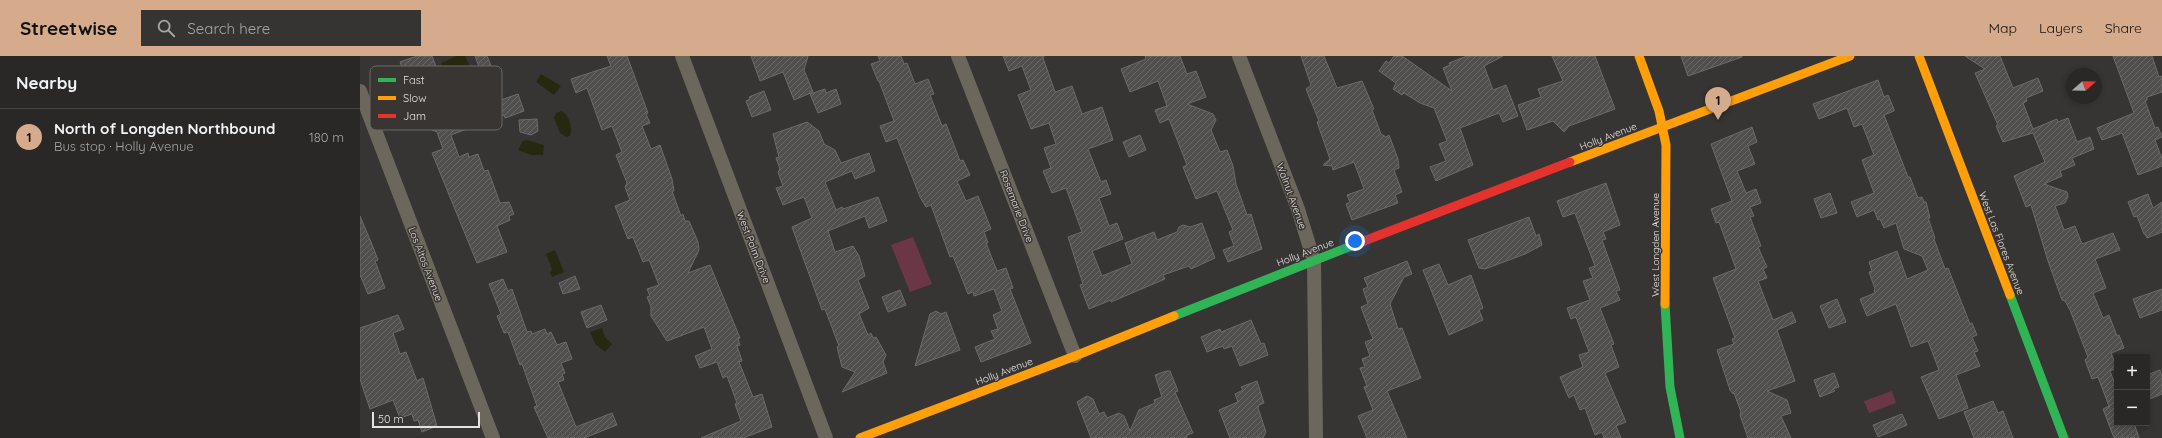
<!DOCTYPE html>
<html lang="en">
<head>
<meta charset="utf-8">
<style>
  body { margin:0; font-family:Quicksand,sans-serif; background:#353433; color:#f1f3f6 }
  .controls { position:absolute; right:12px; bottom:12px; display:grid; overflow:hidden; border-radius:0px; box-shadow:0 2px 6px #0003 }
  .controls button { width:36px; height:36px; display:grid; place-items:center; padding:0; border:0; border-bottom:1px solid #454444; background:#292827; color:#f1f3f6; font:20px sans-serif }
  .compass { position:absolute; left:1706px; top:12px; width:36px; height:36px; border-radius:50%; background:#292827; box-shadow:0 2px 6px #0003; rotate:70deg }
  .scale { position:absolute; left:12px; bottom:10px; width:108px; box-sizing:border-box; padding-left:4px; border:2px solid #e5e3e2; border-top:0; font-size:11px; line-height:14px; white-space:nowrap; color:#e5e3e2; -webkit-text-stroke:3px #383533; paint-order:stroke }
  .you { position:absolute; left:995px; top:185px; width:14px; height:14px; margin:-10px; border:3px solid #fff; border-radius:50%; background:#1a73e8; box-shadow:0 0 0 6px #1a73e833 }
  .badge { display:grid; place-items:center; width:26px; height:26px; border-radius:50%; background:#d6ab8b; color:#111; font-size:13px; font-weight:700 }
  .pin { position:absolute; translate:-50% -33px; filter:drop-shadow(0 1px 2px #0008) }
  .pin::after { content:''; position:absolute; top:21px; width:14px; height:12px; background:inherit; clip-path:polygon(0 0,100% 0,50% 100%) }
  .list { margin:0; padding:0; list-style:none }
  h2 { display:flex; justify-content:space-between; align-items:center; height:52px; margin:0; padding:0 16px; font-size:17px }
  h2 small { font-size:13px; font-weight:400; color:#a5a6a7 }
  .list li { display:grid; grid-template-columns:26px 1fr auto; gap:12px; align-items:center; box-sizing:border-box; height:56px; padding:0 16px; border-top:1px solid #454444 }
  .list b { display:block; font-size:15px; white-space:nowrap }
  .list p { margin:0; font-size:13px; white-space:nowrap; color:#a5a6a7 }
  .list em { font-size:13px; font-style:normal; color:#a5a6a7 }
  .icon { flex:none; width:22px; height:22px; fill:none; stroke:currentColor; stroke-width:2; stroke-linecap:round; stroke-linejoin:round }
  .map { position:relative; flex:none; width:1802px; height:382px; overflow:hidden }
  header { display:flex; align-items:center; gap:24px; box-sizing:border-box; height:56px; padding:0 20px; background:#d6ab8b; color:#111 }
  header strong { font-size:19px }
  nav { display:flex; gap:22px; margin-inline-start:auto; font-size:14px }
  .search { width:280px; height:36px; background:#353433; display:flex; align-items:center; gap:10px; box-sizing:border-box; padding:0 14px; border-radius:0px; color:#a5a6a7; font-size:15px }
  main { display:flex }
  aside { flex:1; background:#292827 }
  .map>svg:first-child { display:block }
</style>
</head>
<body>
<header>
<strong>Streetwise</strong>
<div class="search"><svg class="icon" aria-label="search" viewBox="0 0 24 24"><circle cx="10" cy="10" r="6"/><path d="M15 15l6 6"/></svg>Search here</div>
<nav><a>Map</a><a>Layers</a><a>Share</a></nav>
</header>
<main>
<aside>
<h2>Nearby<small></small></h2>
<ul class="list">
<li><span class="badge">1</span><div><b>North of Longden Northbound</b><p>Bus stop · Holly Avenue</p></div><em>180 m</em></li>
</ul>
</aside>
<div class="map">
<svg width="1802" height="382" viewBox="0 0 1802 382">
  <defs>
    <pattern id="building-hatch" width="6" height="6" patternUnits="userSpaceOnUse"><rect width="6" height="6" fill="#504f4e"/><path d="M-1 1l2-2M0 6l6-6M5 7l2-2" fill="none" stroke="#696867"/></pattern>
  </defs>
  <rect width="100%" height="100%" fill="#373534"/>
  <path fill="#6b3646" d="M553 181 572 228 550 236 531 189Z
    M1532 335 1536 347 1509 357 1504 345Z"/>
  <path fill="#26290f" d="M97 0H105L109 9 85 18 81 7Z
    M181 18 201 30 194 39 176 26Z
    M201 55C209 58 213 72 210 80L206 81 200 77 194 62 196 57Z
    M167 84 184 89 183 99H171L158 94 163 85Z
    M195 194 204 216 192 221 190 217 192 213 186 198Z
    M242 272 245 281 252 288 245 296 235 288 230 276Z"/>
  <path fill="url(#building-hatch)" stroke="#6c6b6a" d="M57 0H72L86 36 111 26 121 51 158 38 164 55 145 62 144 59 91 79 99 101 108 97 109 101 118 98 124 115 128 114 140 147 149 146 154 158 149 160 150 164 137 170 147 196 117 207 72 97 83 93 77 76 72 74 69 66 66 67 53 32 50 33 40 6Z
    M115 0H127L132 12 121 16Z
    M247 0H267L288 57 286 58 290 67 282 70 291 93 300 89 312 123 314 135H312L321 160 323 158 325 165H329L338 186 339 194 328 217 350 209 380 282 378 283 380 289 377 290 382 305 379 306 393 341 402 338 412 371 383 382H341L381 365 375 348 377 347 367 320 363 322 357 306 340 312 335 300 352 293 344 271 307 285 291 260V251L287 241 290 240 287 233 299 229 289 204 283 206 273 181 268 183 255 150 270 144 265 131 267 127 256 99 262 96 252 70 242 74 227 32 216 37 211 23 251 10Z
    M391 0H448L444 14 453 36 434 44 423 16 400 25Z
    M518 0H541L544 8 547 7 555 28 568 23 574 38 570 39 582 70 586 68 600 105 603 104 610 119 597 125 606 145 618 140 631 173 624 176 628 187H626L637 215 646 212 653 232 650 233 671 287 621 306 615 291 635 283 631 275 638 273 633 259 642 255 634 233 614 240 613 236 608 238 593 200 590 201 571 149 566 151 560 141 537 82 526 86 520 70 534 65 519 25H518L511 8 520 5Z
    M643 0H684L683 2 695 36 712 30 722 58 742 51 753 84 728 93 741 126 746 124 751 138 739 142 749 170 757 167 763 183 732 195 742 220 772 208 765 187 794 176 797 184 817 176 819 171 823 169 830 171 842 167 855 202 831 213 829 210 803 219 805 223 751 246V244L729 253 720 229 723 228 708 181 722 176 706 132 692 137 683 115 691 112 684 92 696 88 689 67 671 73 658 39 671 34 662 10 649 15Z
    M785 0H820L827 18 836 15 846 41 827 48 853 58 856 64 851 74 860 96 867 94 873 110 876 128 887 159 891 158 902 193 868 206 863 194 874 190 869 176 873 174 857 135 836 143 823 111 827 109 809 63 800 67 795 54 807 50 798 25 770 36 761 13 786 3Z
    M941 0H964L977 32 1002 25 1014 53 1012 54 1021 78 1026 81 1029 79 1038 103 1039 112 1034 114 1042 136 1035 139 1038 147 992 164 986 148 990 146 987 139 1004 133 994 106 973 114 972 110 963 109 970 103 957 66 959 65 946 33 951 29Z
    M1034 0H1042L1092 35 1083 12 1090 9 1089 7 1107 0H1143L1124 10 1133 34 1146 29 1158 60 1143 66 1139 57 1100 72 1113 109 1076 125 1070 111 1086 105 1079 88 1087 85 1074 52 1060 47 1044 37 1042 39 1033 33 1036 27 1019 15 1026 5 1029 7Z
    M1192 0H1235L1255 53 1209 70 1204 76 1193 65 1167 74 1158 49 1181 41 1178 33 1203 25Z
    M1321 0H1382V1L1328 20Z
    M1605 0H1640L1653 32 1678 22 1683 35 1666 42 1667 45 1663 47 1673 73 1697 63 1698 66 1708 62 1717 86 1730 81 1734 93 1712 102 1715 109 1700 115 1702 120 1684 128 1707 136 1708 141 1705 147 1695 150 1704 174 1715 170 1722 188 1753 177 1760 194 1735 203 1746 232 1733 237 1743 262 1749 259 1757 280 1759 279 1764 292 1751 297 1757 312 1750 315 1757 334V367H1774L1779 382H1754L1743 353 1749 350 1738 321 1732 323 1725 304 1728 301 1710 254 1705 245 1702 244 1688 205 1671 149 1666 151 1654 120 1685 106 1673 77 1643 86 1636 70 1638 69 1615 17 1625 13Z
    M1753 0H1792L1799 21 1802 20V36L1787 41V44L1785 45 1795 72 1798 71 1802 81 1795 84 1802 103V110L1778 119 1762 77 1742 84 1737 72 1774 57Z
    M1518 24 1524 41 1528 39 1534 53V55L1524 59 1548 121H1550L1558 142 1562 141 1564 146H1566L1570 162H1568L1575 182 1574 183 1585 213 1588 212 1610 268 1612 267 1617 279 1612 281 1618 295 1614 296 1620 310 1596 319 1608 352 1579 363 1561 321 1579 314 1568 285 1551 291 1536 248 1507 260 1500 243 1515 237 1514 234 1515 233 1509 216 1512 215 1509 206 1537 195 1547 223 1568 214 1562 200 1544 193 1536 167 1524 172 1520 163 1518 164 1514 154 1497 161 1491 146 1514 137 1502 104 1514 99 1502 68 1494 71 1487 52 1459 63 1453 48Z
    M465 33 466 37 476 33 481 48 458 57 450 38Z
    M404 35 411 54 392 61 386 45 390 43 389 41Z
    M177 63 178 75 171 79 160 76 159 64Z
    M447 66 459 75 464 88 475 94 481 107 509 97 515 115 495 123 492 115 465 126 476 154 482 151 483 153 518 141 527 165 509 172 505 160 468 175 475 196 493 190 499 200 505 220 498 224 509 252 499 258 508 279 511 277 513 282 516 281 526 299 523 306 527 317 482 336 495 316 482 311 477 291 479 290 465 253 462 254 432 171 452 162 444 141 423 149 416 132 423 130 418 116 420 113 416 102 419 101 413 78Z
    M1392 71 1397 86 1388 90 1395 108 1377 115 1386 137 1396 133 1401 147 1390 151 1394 160 1390 161 1401 190 1398 191 1407 211 1403 213 1407 222 1398 225 1413 264 1432 256 1436 266 1417 274 1435 325 1407 335 1427 344 1431 357 1421 360 1431 382H1388L1380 359 1381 356 1374 337 1373 338 1370 334 1357 294 1374 288 1372 283 1375 282 1353 222 1376 213 1359 166 1356 167 1351 153 1372 145 1351 88Z
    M780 79 786 94 769 101 763 86Z
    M1246 127 1260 169 1243 176 1246 183 1242 184 1260 234 1256 235 1260 244 1240 252 1254 288 1251 289 1259 311 1245 317 1266 366 1256 370 1261 382H1244L1242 376 1235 379 1225 352 1220 354 1214 339 1209 342 1200 321 1223 311 1219 299 1229 296 1216 261 1211 263 1207 252 1230 244 1223 225 1233 222 1229 212 1235 210 1215 157 1203 161 1197 145Z
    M1470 137 1477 157 1461 162 1454 143Z
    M1788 138 1793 152 1802 146V176L1787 182 1785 178H1784L1777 160 1774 161 1768 146Z
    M0 160 13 191 18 204 15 205 25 232 8 238 0 219Z
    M1169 161 1176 180 1179 178 1182 189 1165 198 1125 213 1119 212 1108 184Z
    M1047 205 1052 218 1044 221 1030 248 1038 273 1042 272 1061 322 1027 335 1047 382H1007L998 360 1013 354 1004 331 1007 330 1000 312 1005 311 1002 303 1010 300 1005 286 1013 283 1001 251 1008 248 1003 233 1008 231 1004 222Z
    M1079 208 1088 229 1111 219 1123 252 1119 254 1123 264 1089 279 1063 214Z
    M215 220 220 233 203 238 199 227Z
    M143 223 148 235 152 233 167 276 171 275 172 278 185 273 187 278 191 276 197 289 206 286 212 303 201 307 205 317 202 318 204 324 198 326 216 371 252 357 257 369 224 382H188L174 351 177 350 162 308 160 309 148 276 144 277 137 260 141 258 129 228Z
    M1802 233V254L1780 262 1773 243Z
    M540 234 546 249 528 256 522 241Z
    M1477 243 1486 266 1469 272 1460 250Z
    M241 249 247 264 227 272 221 256Z
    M576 255 581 258 586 256 600 294 555 310 570 258Z
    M38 259 44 273 33 277 40 298 46 296 57 325 63 322 77 370 62 376 58 364 54 365 52 358 40 362 33 344 10 353 0 323V272Z
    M891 264 901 288 904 287 908 299 880 310 872 290 864 293 863 290 847 296 841 281 860 273 861 276Z
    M1800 314 1802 321V338L1787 344V319Z
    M806 315H810L818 335 815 336 833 377 827 379V382H731L717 346 727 340 733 343 739 358 744 356 747 362 759 357 764 360 770 375 779 354 795 347 794 344 802 341 795 319Z
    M1474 317 1479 331 1473 333 1475 335 1460 341 1454 324Z
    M897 325 904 347 899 349 898 352 906 376 903 382H870L859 354 878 346 875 338 883 334 881 331Z
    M1633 345 1638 357 1643 355 1653 382H1614L1604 356Z
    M1542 358 1547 369 1518 381 1513 369Z"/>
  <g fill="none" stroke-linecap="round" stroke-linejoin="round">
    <path stroke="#6b675d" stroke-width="14" d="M322 0 466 382
      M598 0 715 300
      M879 0 938 153 954 205 956 382
      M0 35 133 382"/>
    <path stroke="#30b455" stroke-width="9" d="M1650 239 1704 382
      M1305 248 1310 331 1320 382
      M814 260 1004 185"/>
    <path stroke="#ff9f0a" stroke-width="9" d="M1279 0 1299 55 1306 89 1305 248
      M1559 0 1650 239
      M1210 106 1490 0
      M500 382 715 300 814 260"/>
    <path stroke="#e5322d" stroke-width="9" d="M1004 185 1210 106"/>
  </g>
  <g text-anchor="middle" stroke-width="3" stroke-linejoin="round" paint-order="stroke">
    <g font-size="10" fill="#e5e3e2" stroke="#383533">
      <text transform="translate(1248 80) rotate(-21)" y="4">Holly Avenue</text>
      <text transform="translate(932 140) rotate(70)" y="4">Walnut Avenue</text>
      <text transform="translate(657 150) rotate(69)" y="4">Rosemarie Drive</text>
      <text transform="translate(1642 187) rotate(69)" y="4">West Las Flores Avenue</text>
      <text transform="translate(1295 189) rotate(-90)" y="4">West Longden Avenue</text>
      <text transform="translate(394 191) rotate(69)" y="4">West Palm Drive</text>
      <text transform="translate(945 196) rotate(-21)" y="4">Holly Avenue</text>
      <text transform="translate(66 208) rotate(69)" y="4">Los Altos Avenue</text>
      <text transform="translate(644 315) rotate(-21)" y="4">Holly Avenue</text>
    </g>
  </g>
  <rect x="10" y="10" width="132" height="64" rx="6" fill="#383533" stroke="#6c6968" stroke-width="1"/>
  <rect x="18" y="22" width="18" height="4" fill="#30b455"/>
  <rect x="18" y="40" width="18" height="4" fill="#ff9f0a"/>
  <rect x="18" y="58" width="18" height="4" fill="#e5322d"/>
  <g font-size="11" fill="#e5e3e2">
    <text x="43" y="28">Fast</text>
    <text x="43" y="46">Slow</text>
    <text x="43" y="64">Jam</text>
  </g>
</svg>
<div class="controls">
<button>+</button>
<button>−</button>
</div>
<svg class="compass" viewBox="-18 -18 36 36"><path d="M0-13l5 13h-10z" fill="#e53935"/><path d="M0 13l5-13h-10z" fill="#a5a6a7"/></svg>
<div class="scale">50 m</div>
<div class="you"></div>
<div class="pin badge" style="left:1358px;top:64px">1</div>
</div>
</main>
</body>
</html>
